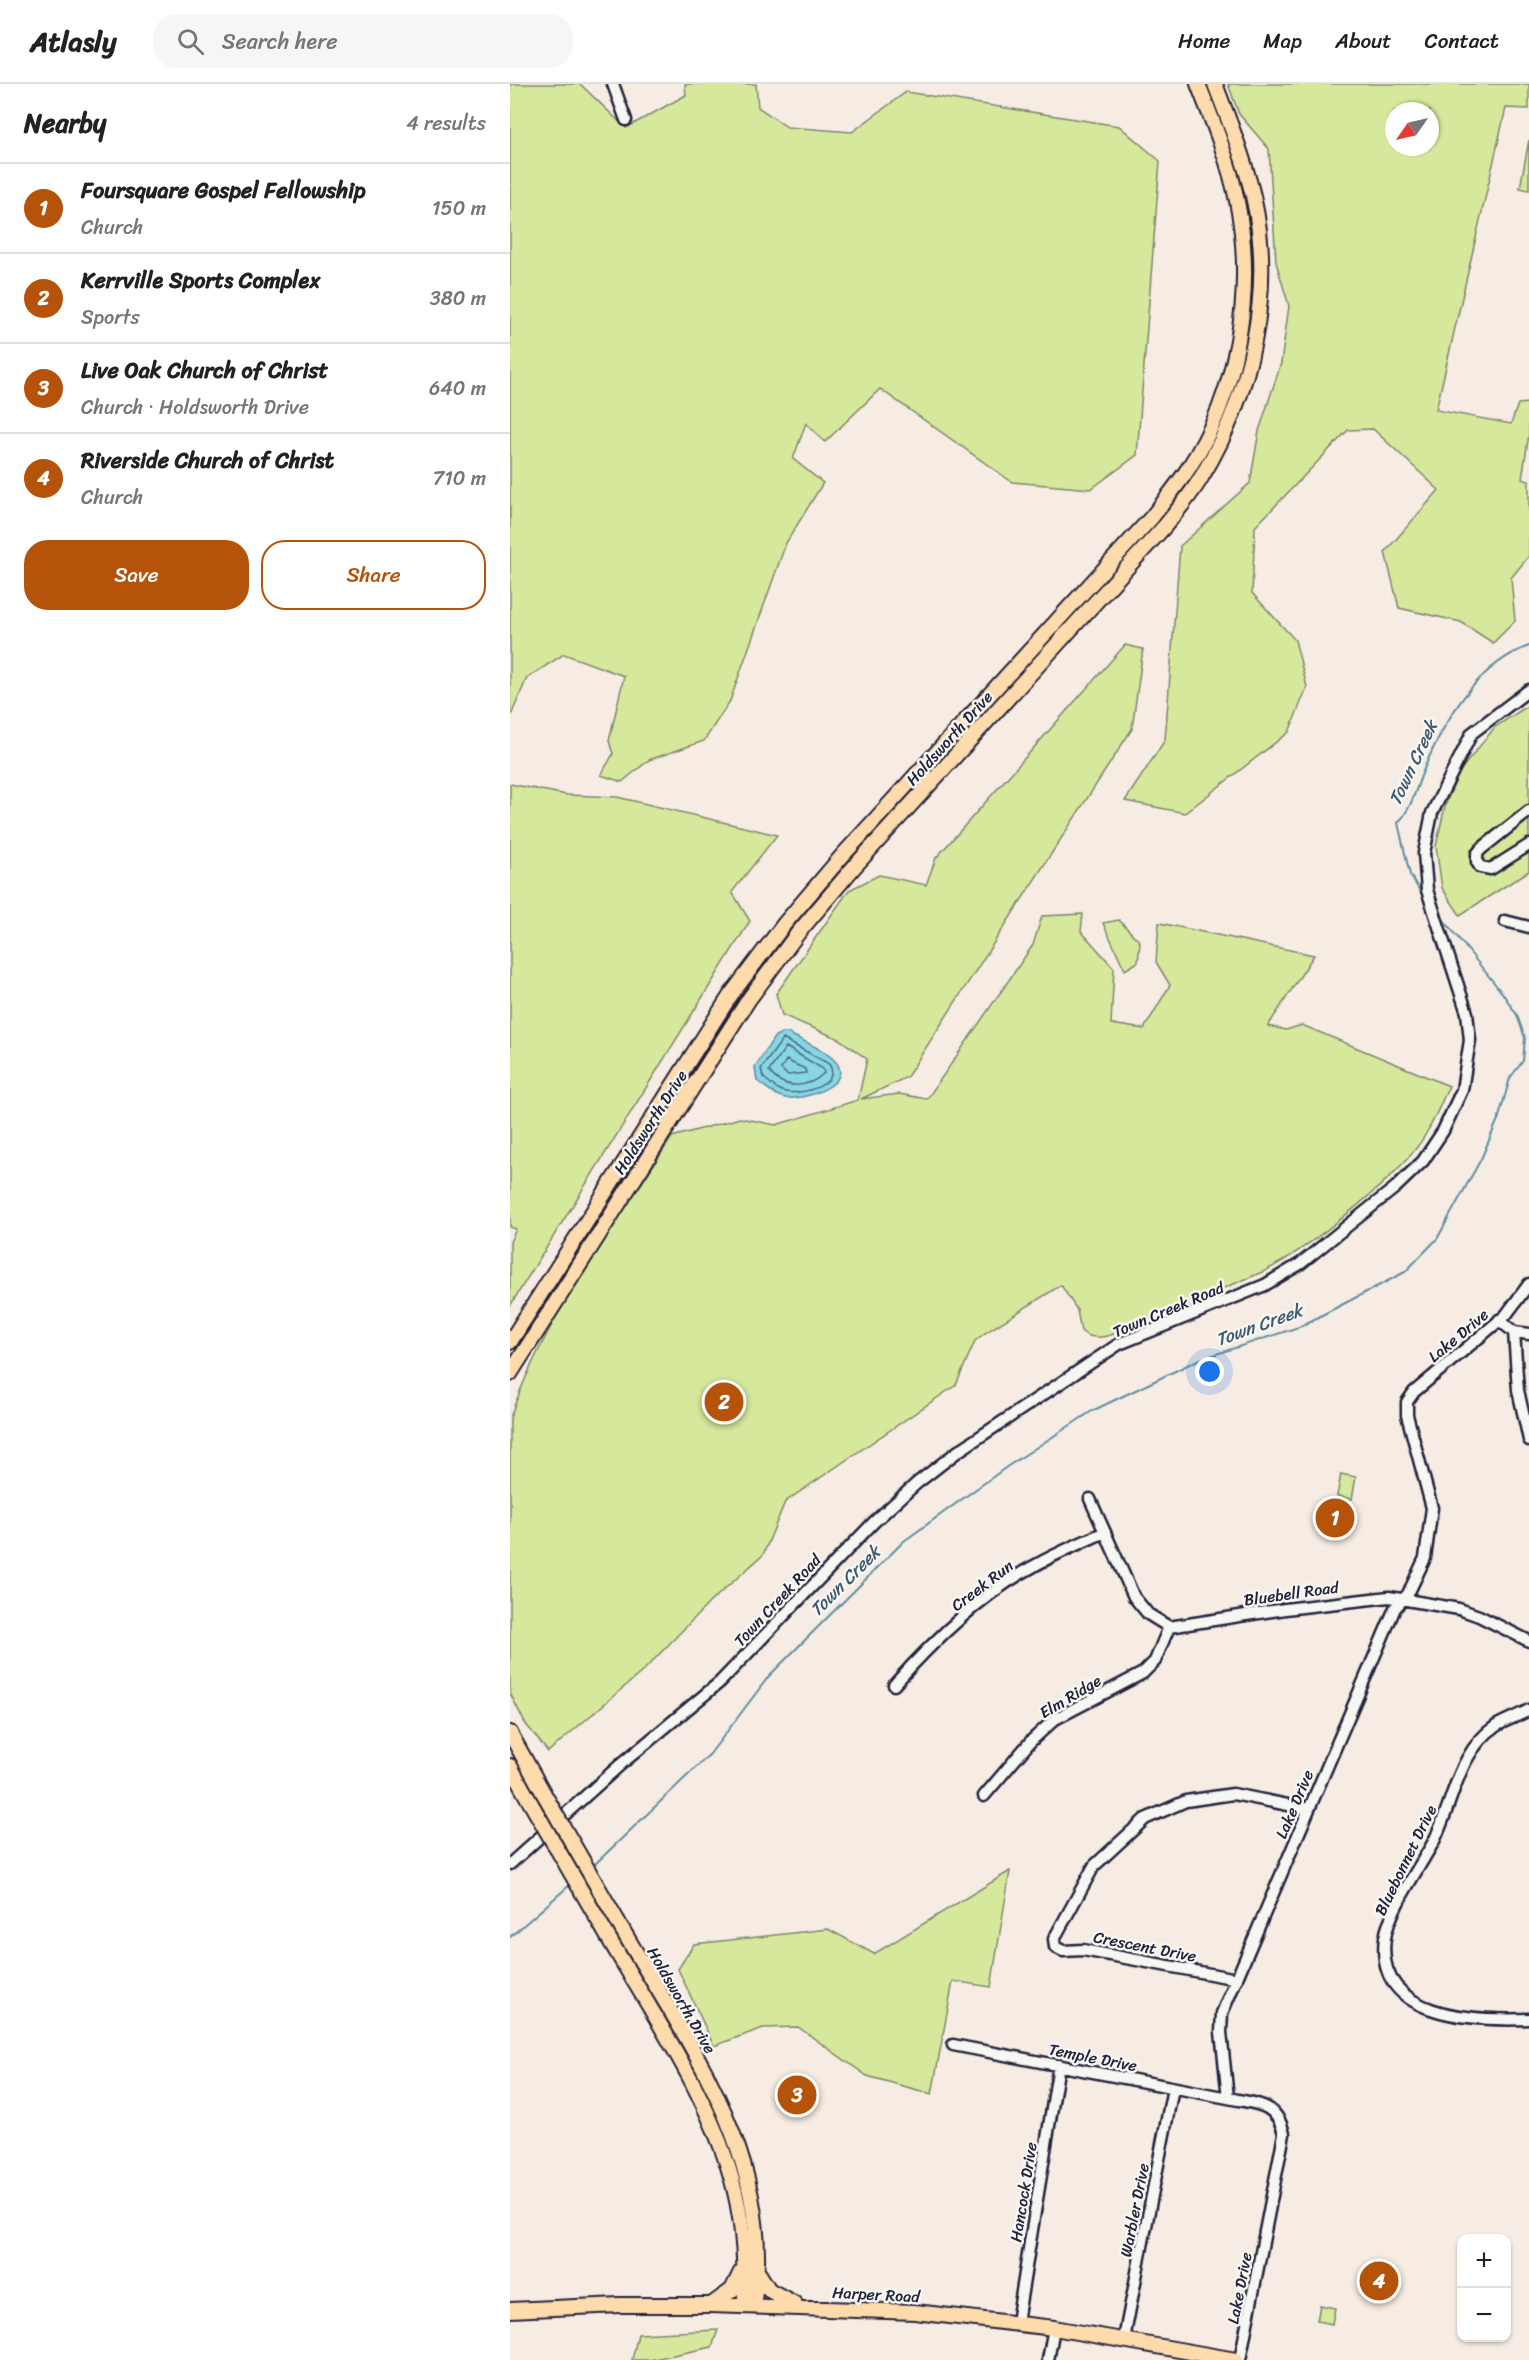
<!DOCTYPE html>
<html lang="en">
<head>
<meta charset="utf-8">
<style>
  body { margin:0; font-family:Sriracha,sans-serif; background:#f6f6f6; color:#222 }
  .controls { position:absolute; right:18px; bottom:18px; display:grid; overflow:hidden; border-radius:12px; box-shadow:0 2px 4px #0004 }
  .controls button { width:54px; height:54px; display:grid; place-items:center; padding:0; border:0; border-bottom:2px solid #e0e0e0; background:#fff; color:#222; font:30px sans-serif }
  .compass { position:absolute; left:875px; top:18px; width:54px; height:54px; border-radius:50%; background:#fff; box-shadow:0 2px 4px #0004; rotate:236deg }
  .you { position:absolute; left:700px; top:1288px; width:21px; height:21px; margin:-15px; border:4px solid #fff; border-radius:50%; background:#1a73e8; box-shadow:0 0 0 9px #1a73e833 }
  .badge { display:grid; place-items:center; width:39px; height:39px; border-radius:50%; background:#b45309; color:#fff; font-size:20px; font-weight:700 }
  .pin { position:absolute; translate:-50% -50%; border:3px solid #fff; box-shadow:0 2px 6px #0006 }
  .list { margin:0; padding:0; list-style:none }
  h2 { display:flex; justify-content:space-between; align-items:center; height:78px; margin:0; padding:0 24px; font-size:26px }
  h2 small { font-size:20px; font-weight:400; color:#767676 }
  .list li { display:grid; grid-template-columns:39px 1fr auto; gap:18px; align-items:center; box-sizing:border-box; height:90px; padding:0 24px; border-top:2px solid #e0e0e0 }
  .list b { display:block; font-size:22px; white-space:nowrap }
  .list p { margin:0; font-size:20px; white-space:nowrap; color:#767676 }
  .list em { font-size:20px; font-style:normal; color:#767676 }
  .actions { display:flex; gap:12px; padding:18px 24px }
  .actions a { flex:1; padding:14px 0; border:2px solid #b45309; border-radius:24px; text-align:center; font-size:21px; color:#b45309 }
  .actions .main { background:#b45309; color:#fff }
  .icon { flex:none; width:33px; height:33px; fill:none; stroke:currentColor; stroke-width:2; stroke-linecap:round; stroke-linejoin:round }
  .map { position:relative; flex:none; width:1019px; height:2276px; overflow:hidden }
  header { display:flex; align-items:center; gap:36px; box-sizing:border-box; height:84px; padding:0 30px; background:#fff; border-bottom:2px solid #e0e0e0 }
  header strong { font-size:28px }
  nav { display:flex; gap:33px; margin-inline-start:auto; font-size:21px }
  .search { width:420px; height:54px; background:#f6f6f6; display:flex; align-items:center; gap:15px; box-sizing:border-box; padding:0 21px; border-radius:24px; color:#767676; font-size:22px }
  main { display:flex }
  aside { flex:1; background:#fff }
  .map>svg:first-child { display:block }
</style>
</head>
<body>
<header>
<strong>Atlasly</strong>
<div class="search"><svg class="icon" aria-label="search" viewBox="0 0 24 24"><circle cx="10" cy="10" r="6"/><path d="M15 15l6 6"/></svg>Search here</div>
<nav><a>Home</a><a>Map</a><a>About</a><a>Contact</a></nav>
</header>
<main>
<aside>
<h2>Nearby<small>4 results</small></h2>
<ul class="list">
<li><span class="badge">1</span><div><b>Foursquare Gospel Fellowship</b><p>Church</p></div><em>150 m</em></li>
<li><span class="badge">2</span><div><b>Kerrville Sports Complex</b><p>Sports</p></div><em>380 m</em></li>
<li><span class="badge">3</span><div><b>Live Oak Church of Christ</b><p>Church · Holdsworth Drive</p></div><em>640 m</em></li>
<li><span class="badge">4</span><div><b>Riverside Church of Christ</b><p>Church</p></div><em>710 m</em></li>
</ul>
<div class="actions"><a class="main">Save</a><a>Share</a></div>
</aside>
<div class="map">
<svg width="1019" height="2276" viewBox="0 0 1019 2276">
  <rect width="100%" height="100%" fill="#f6ece3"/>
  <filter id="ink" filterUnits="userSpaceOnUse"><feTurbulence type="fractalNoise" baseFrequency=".0167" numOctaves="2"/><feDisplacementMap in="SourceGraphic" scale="12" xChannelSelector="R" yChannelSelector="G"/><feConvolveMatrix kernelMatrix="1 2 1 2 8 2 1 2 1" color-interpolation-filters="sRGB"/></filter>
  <g filter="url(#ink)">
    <path fill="#d6e89c" stroke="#7c856c" stroke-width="1.5" fill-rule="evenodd" d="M0 0H70L116 44 176 11 175 0H246L248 23 277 43 342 48 396 8 609 42 650 77 627 371 581 405 502 398 370 305 315 358 296 339 283 375 313 399 276 459 220 617 194 657 139 676 112 698 91 691 103 670 99 657 114 592 54 570 17 594 0 634Z
      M718 0H1019V25L996 24 926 326 1001 340 1008 320 1019 319V350L1012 395 1019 397V472L1001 494 1005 537 983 559 951 538 889 524 875 468 929 406 863 345 838 346 745 443 742 509 785 556 797 603 779 648 675 729 615 717 655 656 670 462 740 399 749 347 771 279 779 222 766 178 759 65 729 30ZM884 27H920V63H884Z
      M1019 56V106L1010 104Z
      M615 561 633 565 622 645 397 993 351 1015 389 1010 417 1015 523 861 532 832 573 830 571 847 604 884 601 940 634 945 660 901 646 878 649 839 804 871 758 942 776 946 792 941 939 1002C929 1023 921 1045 907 1063 880 1099 796 1166 755 1187L601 1251C590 1254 580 1255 571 1247L567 1226 551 1201 475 1249 465 1257 446 1301 275 1418 253 1471 200 1518 133 1587 38 1668 15 1639 0 1609V1334C35 1232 104 1143 162 1053L230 1034 266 1041 348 1016 357 975 329 955 272 931 266 910 339 806 369 791 416 801 426 774Z
      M1019 621V787L950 831 932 804 926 762 935 722 949 688 985 643Z
      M0 700 57 711 107 713 267 751 222 808 240 837 0 1222V1158L6 1145 0 1143Z
      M609 836 630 858 628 878 615 886 593 839Z
      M831 1390 846 1393 842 1415 827 1412Z
      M500 1787 481 1903 443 1897 422 2010 357 1992 288 1943 253 1944 204 1962 168 1885 184 1860 318 1845 364 1870Z
      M810 2221 825 2224 822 2240 807 2237Z
      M208 2246 202 2263 139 2276H122L128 2250Z"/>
    <path fill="#87d6e4" stroke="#5f8ea0" stroke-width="1.5" d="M272 949H278C292 957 312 964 323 975 349 999 293 1017 275 1014 264 1012 256 1003 247 997L245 983 265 952Z"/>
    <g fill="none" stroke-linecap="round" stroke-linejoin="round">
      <path stroke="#4a6a7f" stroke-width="1.5" d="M273 955 319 980C333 1001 288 1013 272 1007 265 1005 259 998 253 993L251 985Z
        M276 963 313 985 314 989C298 1005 272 1006 259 987Z
        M276 976 295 985 296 989 277 991 271 985Z"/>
      <path stroke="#5f8ea0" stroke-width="2" d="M915 815 900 791 888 739C903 723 905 705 914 685 934 637 966 581 1019 562
        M82 1783 200 1670 259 1592 394 1457 498 1382 582 1327 688 1276 789 1243 895 1188 927 1155 971 1075 989 1033 1000 994 1013 977 1015 954 1007 931 993 910 929 830
        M0 1853 61 1800"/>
      <g stroke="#22223b" stroke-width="15">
        <path id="minor" d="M103 0 116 36
          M1019 727 971 765 967 770V778L970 783 981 785 1019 761
          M995 837 1019 843
          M989 1236 1004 1248 1019 1250
          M1004 1248 1008 1306 1019 1356
          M580 1415 624 1513 638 1530 659 1543 775 1525 879 1513 949 1525 969 1532 1019 1557
          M384 1601C424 1556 471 1510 524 1482 547 1469 571 1459 595 1448
          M1019 1626C1008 1632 996 1636 986 1642 948 1667 943 1719 924 1757 910 1783 879 1826 875 1854 864 1935 965 1937 1019 1935
          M474 1712 521 1657 545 1635 633 1589 645 1577 659 1543
          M0 1780 110 1681 210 1598 364 1438 407 1399 447 1368 609 1260 755 1201 790 1180 886 1103 913 1077 933 1047 952 1006 960 956 957 929 917 806 914 769 922 729 962 649 1019 606
          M727 1895 573 1866 553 1867 545 1863 544 1855 584 1782 635 1735 676 1717 723 1710 798 1725
          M443 1961 718 2014
          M507 2238 549 1981
          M614 2255 663 2004
          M538 2276 544 2244
          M730 2276 774 2050C767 2018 746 2020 718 2014L711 1948 712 1929 885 1524 898 1510 915 1474 922 1424 897 1331V1318L904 1308 996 1231 1019 1200"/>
      </g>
      <g stroke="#22223b" stroke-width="18">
        <path id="major" d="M0 1258 220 912 275 839 332 772 642 433C654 417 667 402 678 385 728 309 745 207 727 117 719 77 703 38 688 0
          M0 1290 239 915 288 849 344 783 654 443C667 427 682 410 692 392 741 311 765 206 743 112 734 74 719 37 705 0
          M0 1649 34 1710
          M0 1682 20 1718
          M108 1838C177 1958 268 2077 243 2222
          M94 1846C140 1927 204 2017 225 2108 234 2145 235 2183 235 2222
          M249 2190 259 2206 285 2220
          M201 2221 222 2206 231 2188
          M0 2226 110 2221H200L405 2228 544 2244 726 2276"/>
      </g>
      <use href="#minor" stroke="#f6f6f2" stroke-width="10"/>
      <use href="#major" stroke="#fddbac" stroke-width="14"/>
      <g stroke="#22223b" stroke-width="18" stroke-linecap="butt">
        <path id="major-bridge" d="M34 1710 108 1838
          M20 1718 94 1846"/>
      </g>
      <use href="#major-bridge" stroke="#fddbac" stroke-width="14"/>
    </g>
  </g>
  <g text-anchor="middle" stroke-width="5" stroke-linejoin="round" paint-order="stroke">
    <g font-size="16" fill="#22223b" stroke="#f6f6f2">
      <text transform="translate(439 654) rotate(-48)" y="6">Holdsworth Drive</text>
      <text transform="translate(140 1038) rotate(-57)" y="6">Holdsworth Drive</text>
      <text transform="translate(658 1225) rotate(-23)" y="6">Town Creek Road</text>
      <text transform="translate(948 1251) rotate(-40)" y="6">Lake Drive</text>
      <text transform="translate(472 1501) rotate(-37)" y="6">Creek Run</text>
      <text transform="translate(781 1509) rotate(-8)" y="6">Bluebell Road</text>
      <text transform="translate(267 1516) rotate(-47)" y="6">Town Creek Road</text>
      <text transform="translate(560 1612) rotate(-31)" y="6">Elm Ridge</text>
      <text transform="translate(784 1720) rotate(-67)" y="6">Lake Drive</text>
      <text transform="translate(895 1776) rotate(-64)" y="6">Bluebonnet Drive</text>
      <text transform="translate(635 1862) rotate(11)" y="6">Crescent Drive</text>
      <text transform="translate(172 1916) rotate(60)" y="6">Holdsworth Drive</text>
      <text transform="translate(583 1973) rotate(11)" y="6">Temple Drive</text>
      <text transform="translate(513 2108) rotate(-81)" y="6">Hancock Drive</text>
      <text transform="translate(624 2126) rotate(-79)" y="6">Warbler Drive</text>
      <text transform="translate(729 2204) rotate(-79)" y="6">Lake Drive</text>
      <text transform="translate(366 2210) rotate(3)" y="6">Harper Road</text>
    </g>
    <g font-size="18" font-style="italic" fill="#40586e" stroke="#f6f6f2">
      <text transform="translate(903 679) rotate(-65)" y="6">Town Creek</text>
      <text transform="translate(749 1241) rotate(-20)" y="6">Town Creek</text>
      <text transform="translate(335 1497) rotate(-45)" y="6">Town Creek</text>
    </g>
  </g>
</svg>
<div class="controls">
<button>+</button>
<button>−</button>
</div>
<svg class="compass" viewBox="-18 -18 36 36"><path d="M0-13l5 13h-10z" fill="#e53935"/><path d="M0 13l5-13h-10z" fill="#767676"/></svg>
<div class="you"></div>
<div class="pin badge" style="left:825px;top:1434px">1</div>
<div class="pin badge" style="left:214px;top:1318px">2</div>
<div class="pin badge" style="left:287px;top:2011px">3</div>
<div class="pin badge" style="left:869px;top:2197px">4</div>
</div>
</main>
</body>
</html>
